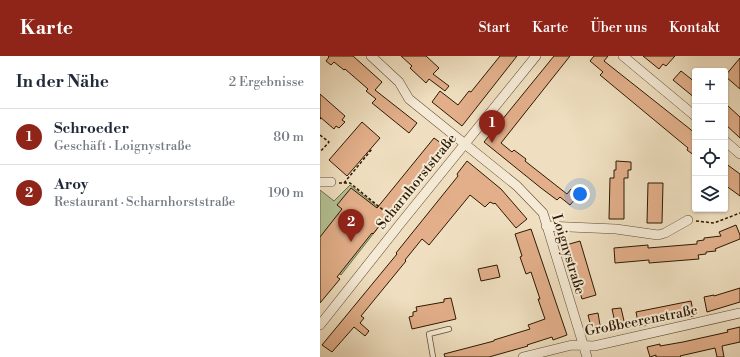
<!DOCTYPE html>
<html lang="de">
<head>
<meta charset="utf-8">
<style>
  body { margin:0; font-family:"Libre Bodoni",serif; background:#f6f6f7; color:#1f2937 }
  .controls { position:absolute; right:12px; top:12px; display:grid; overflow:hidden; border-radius:4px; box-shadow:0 1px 3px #0004 }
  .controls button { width:36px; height:36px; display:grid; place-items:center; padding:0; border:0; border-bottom:1px solid #e0e1e3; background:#fff; color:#1f2937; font:20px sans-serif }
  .you { position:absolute; left:260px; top:138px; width:14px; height:14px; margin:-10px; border:3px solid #fff; border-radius:50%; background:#1a73e8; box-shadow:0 0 0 6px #1a73e833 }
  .badge { display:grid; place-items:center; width:26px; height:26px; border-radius:50%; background:#8f2418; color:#fff; font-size:13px; font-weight:700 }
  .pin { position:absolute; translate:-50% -33px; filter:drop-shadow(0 1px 2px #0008) }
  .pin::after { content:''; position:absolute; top:21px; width:14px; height:12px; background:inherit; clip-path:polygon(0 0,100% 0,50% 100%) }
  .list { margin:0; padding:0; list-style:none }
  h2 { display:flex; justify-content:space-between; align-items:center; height:52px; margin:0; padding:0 16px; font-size:17px }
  h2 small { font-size:13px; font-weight:400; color:#747a83 }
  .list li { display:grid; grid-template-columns:26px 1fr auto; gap:12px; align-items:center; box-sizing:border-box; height:56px; padding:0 16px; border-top:1px solid #e0e1e3 }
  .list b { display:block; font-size:15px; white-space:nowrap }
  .list p { margin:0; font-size:13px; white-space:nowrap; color:#747a83 }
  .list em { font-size:13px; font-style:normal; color:#747a83 }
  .icon { flex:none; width:22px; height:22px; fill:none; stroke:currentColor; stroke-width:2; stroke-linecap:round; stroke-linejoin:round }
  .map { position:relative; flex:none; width:420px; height:301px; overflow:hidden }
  header { display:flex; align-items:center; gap:24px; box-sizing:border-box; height:56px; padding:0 20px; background:#8f2418; color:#fff }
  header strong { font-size:19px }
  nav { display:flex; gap:22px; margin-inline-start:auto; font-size:14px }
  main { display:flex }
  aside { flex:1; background:#fff }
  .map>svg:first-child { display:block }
</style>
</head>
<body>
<header>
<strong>Karte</strong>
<nav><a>Start</a><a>Karte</a><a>Über uns</a><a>Kontakt</a></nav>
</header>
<main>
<aside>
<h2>In der Nähe<small>2 Ergebnisse</small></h2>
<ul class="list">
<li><span class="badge">1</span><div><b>Schroeder</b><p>Geschäft · Loignystraße</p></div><em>80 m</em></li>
<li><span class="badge">2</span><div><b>Aroy</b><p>Restaurant · Scharnhorststraße</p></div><em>190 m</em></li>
</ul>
</aside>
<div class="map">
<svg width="420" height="301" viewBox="0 0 420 301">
  <rect width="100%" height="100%" fill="#efdfc0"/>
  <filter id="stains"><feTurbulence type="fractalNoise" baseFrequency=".005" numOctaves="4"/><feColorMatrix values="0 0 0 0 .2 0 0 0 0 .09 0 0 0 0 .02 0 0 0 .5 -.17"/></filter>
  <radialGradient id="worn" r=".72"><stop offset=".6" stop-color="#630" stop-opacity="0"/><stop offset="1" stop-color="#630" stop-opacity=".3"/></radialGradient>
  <path fill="#b4c396" stroke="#706e4b" d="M30 129 68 159 21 219 1 203 0 204V134L14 145Z"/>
  <path fill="#e2af8a" stroke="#2c1900" d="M8 0H33L62 26 55 34 97 67 89 77 52 47 56 43 46 35 48 33 25 13 24 14 14 6 11 9 6 5 9 1Z
    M81 0H106L119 12 113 18 129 30 125 35 109 23 106 27 90 12 92 10Z
    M180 0H197L142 70 112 46 120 35 138 49 149 35 151 36Z
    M234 0H250L181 87 192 96 194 94 206 103 205 105 247 138 251 133 259 139 250 149 240 141 237 144 221 132 164 86Z
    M274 0H288L284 5 375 77V100L367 94 368 92 280 19 283 16 270 5Z
    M323 0H355L346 10 343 8 339 13Z
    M420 2V33L405 20Z
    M361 15 375 26V42L353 24Z
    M0 38 25 60 22 64 25 66 19 72 16 70 14 73 0 61Z
    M408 50 420 61V82L405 68V54Z
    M42 66 60 82 27 120 9 104Z
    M114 82 125 90 80 144 71 157 70 156 53 178 52 177 17 221 20 223 0 247V181L22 153 17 149 31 132 57 152Z
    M147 105 181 133 207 163 196 172 175 147 174 148 170 146 165 151 150 139 109 189 102 183 85 204 86 205 41 260 44 262 40 267 49 275 45 280 34 271 12 296 2 289 77 198 76 197 138 120 137 118Z
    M296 105 311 106V114H308V122H304V163H289L290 122H294V114H296Z
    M405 107 420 118V140L405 129Z
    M328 127H343L342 167H327Z
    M416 169 420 179V183L395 193 396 195 386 196V198L378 199 379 203 329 207V204L295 207 294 192 328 189V192L377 188V185L384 184V182L401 180 399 176Z
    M211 173 247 279 233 284 232 281 207 289 208 290 169 301H125L124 298 174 285V284L210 273 208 269 225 263 218 243H220L211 216 206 218 200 201 202 200 195 178Z
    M260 185 276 239 262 243 246 189Z
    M177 209 180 221 161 225 158 213Z
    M420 232V246L387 256 384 241 394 239V240Z
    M131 242 136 263 92 273 89 261 93 260V256L97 255 96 251 124 246V243Z
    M371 245 374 260 350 263 319 271 316 256Z
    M301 252 305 269 296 271 292 253Z
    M278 257 280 269 271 271 268 259Z
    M420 271V286L402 290 404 301H397L395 292 360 300 361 301H336V299L330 301 327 291 340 288V290L363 286 408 276 407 274Z"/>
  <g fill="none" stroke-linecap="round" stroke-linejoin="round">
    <g stroke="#5d4a30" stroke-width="6">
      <path id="service" d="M113 301 109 278 129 273"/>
    </g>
    <g stroke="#5d4a30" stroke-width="10">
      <path id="minor" d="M51 0 79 26 89 43 197 130 223 157 267 301
        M303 0 375 60
        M405 85 420 98
        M0 126H11
        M226 170 296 173 338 179 345 177 368 164
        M0 269 80 168 216 0
        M203 301 252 289 274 290 420 257"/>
    </g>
    <path stroke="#2c1900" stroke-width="1.5" stroke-dasharray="3 2" stroke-linecap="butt" d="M0 63 1 62
      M0 79 9 86 0 96
      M19 127H30L73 162
      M24 127 52 93
      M376 165 394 167 420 157"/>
    <use href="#service" stroke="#f5ead6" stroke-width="4.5"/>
    <use href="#minor" stroke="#f5ead6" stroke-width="9"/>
  </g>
  <g text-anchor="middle" stroke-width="4" stroke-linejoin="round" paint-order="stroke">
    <g font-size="14" fill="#2c1900" stroke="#f5ead6">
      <text transform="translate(96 125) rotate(-51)" y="5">Scharnhorststraße</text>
      <text transform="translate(249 198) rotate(73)" y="5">Loignystraße</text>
      <text transform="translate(321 264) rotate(-11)" y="5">Großbeerenstraße</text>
    </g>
  </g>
  <rect width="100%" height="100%" filter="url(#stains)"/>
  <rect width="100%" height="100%" fill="url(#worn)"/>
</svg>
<div class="controls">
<button>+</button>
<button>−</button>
<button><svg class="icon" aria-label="locate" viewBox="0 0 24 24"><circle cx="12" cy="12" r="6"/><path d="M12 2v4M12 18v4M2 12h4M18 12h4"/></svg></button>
<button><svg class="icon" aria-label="layers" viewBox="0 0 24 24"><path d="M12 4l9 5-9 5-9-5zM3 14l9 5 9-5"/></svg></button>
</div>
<div class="you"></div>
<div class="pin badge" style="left:172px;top:87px">1</div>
<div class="pin badge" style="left:31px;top:186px">2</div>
</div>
</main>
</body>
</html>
